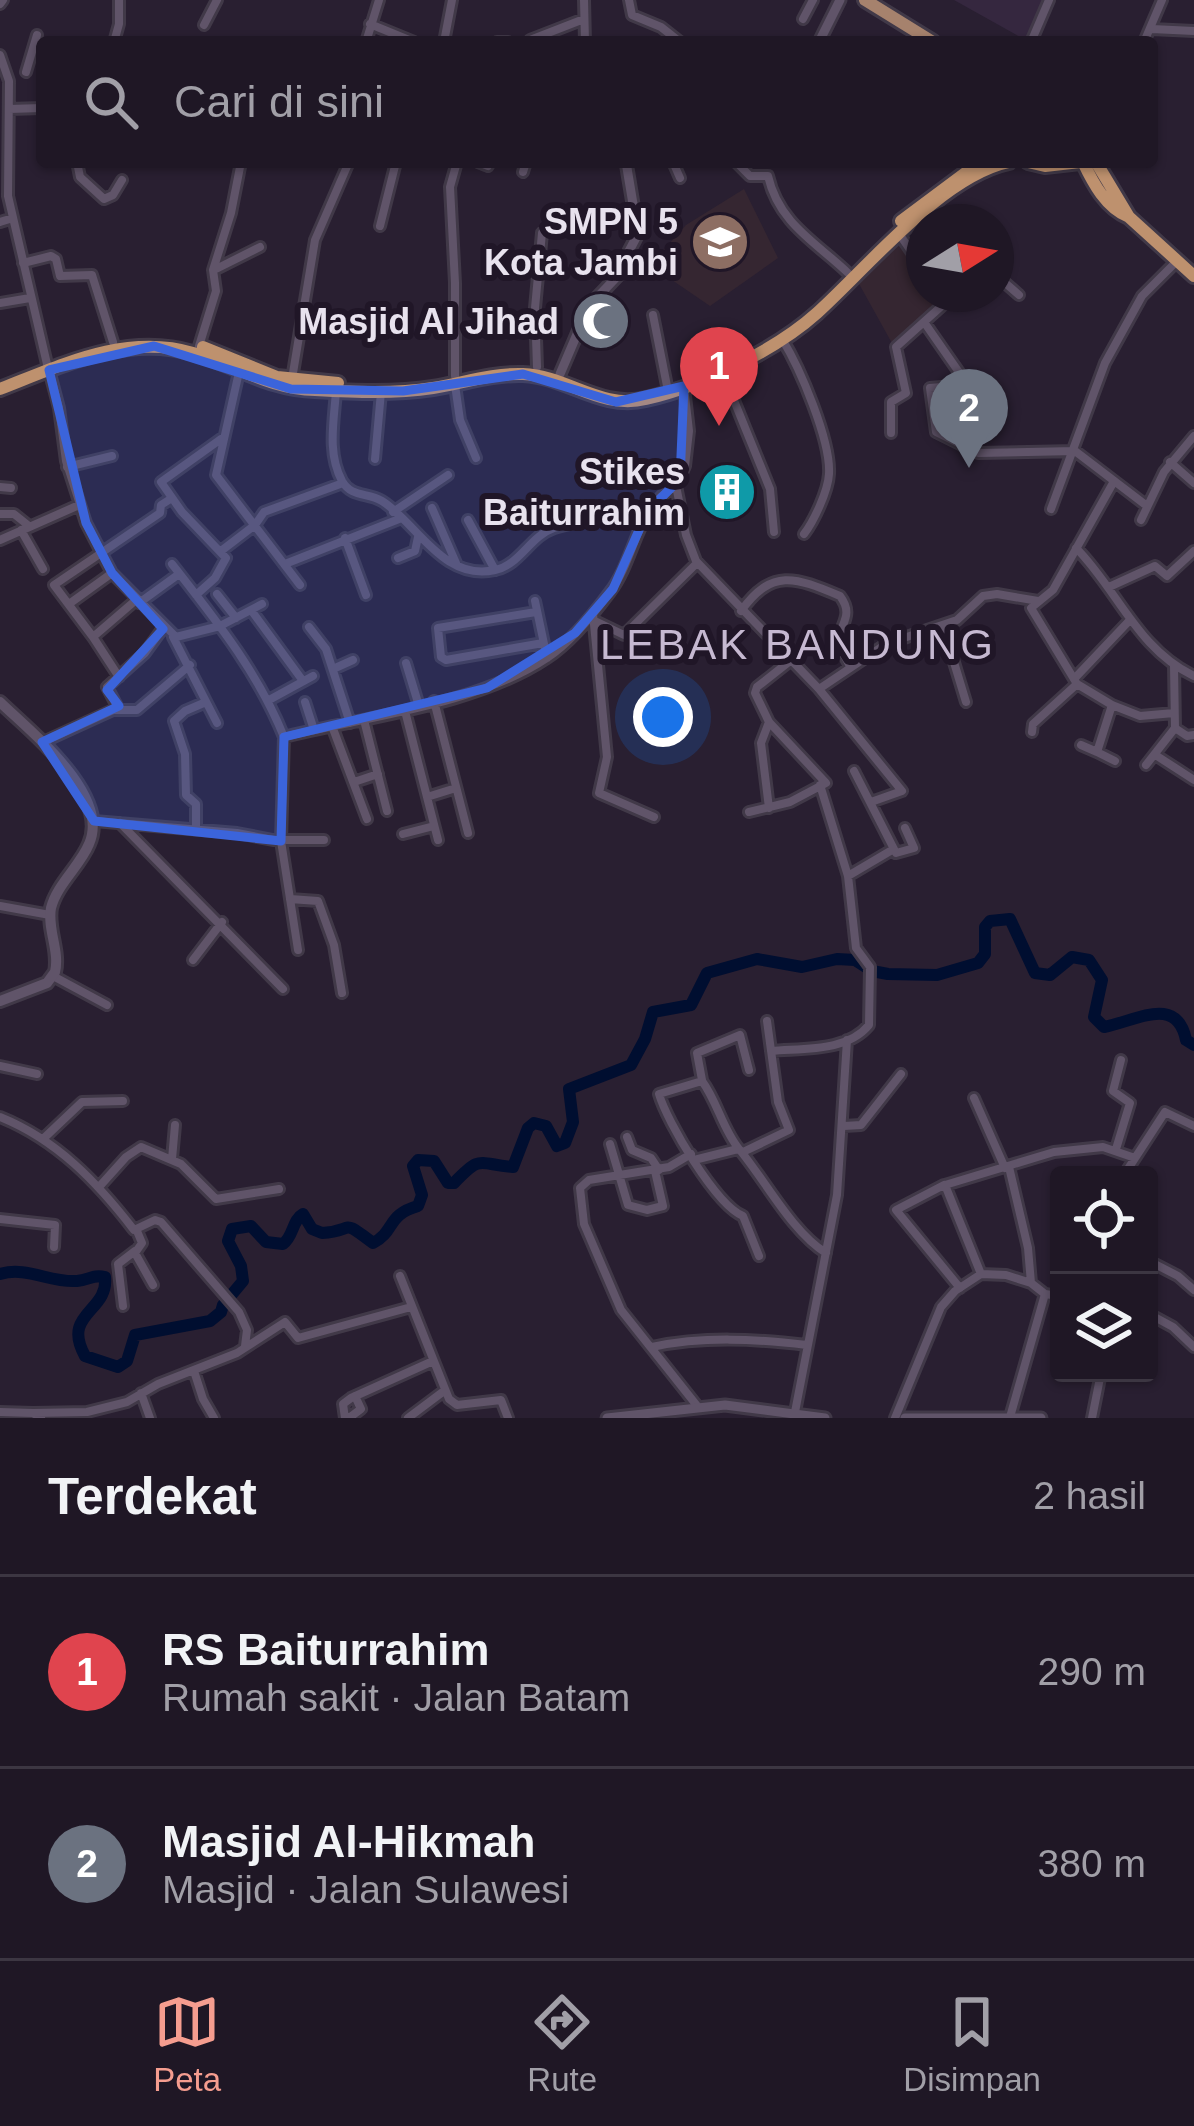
<!DOCTYPE html>
<html lang="id">
<head>
<meta charset="utf-8">
<style>
  body { margin:0; font-family:Arial,sans-serif; background:#27202d; color:#f1f3f6 }
  .controls { position:absolute; right:36px; bottom:36px; display:grid; overflow:hidden; border-radius:12px; box-shadow:0 3px 9px #0004 }
  .controls button { width:108px; height:108px; display:grid; place-items:center; padding:0; border:0; border-bottom:3px solid #3c3642; background:#1f1725; color:#f1f3f6; font:60px sans-serif }
  .compass { position:absolute; left:906px; top:204px; width:108px; height:108px; border-radius:50%; background:#1f1725; box-shadow:0 3px 9px #0004; rotate:79deg }
  .you { position:absolute; left:663px; top:717px; width:42px; height:42px; margin:-30px; border:9px solid #fff; border-radius:50%; background:#1a73e8; box-shadow:0 0 0 18px #1a73e833 }
  .badge { display:grid; place-items:center; width:78px; height:78px; border-radius:50%; background:#f59d8f; color:#fff; font-size:39px; font-weight:700 }
  .pin { position:absolute; translate:-50% -99px; filter:drop-shadow(0 3px 6px #0008) }
  .pin::after { content:''; position:absolute; top:63px; width:42px; height:36px; background:inherit; clip-path:polygon(0 0,100% 0,50% 100%) }
  .list { margin:0; padding:0; list-style:none }
  h2 { display:flex; justify-content:space-between; align-items:center; height:156px; margin:0; padding:0 48px; font-size:51px }
  h2 small { font-size:39px; font-weight:400; color:#a19fa7 }
  .list li { display:grid; grid-template-columns:78px 1fr auto; gap:36px; align-items:center; box-sizing:border-box; height:192px; padding:0 48px; border-top:3px solid #3c3642 }
  .list b { display:block; font-size:45px; white-space:nowrap }
  .list p { margin:0; font-size:39px; white-space:nowrap; color:#a19fa7 }
  .list em { font-size:39px; font-style:normal; color:#a19fa7 }
  .icon { flex:none; width:66px; height:66px; fill:none; stroke:currentColor; stroke-width:2; stroke-linecap:round; stroke-linejoin:round }
  .map { position:relative; flex:none; width:1194px; height:1418px; overflow:hidden }
  .search { position:absolute; background:#1f1725; box-shadow:0 3px 9px #0004; left:36px; right:36px; top:36px; height:132px; display:flex; align-items:center; gap:30px; box-sizing:border-box; padding:0 42px; border-radius:12px; color:#a19fa7; font-size:45px }
  .sheet { height:540px; background:#1f1725 }
  nav { display:flex; justify-content:space-around; align-items:center; box-sizing:border-box; height:168px; border-top:3px solid #3c3642; background:#1f1725; font-size:33px; color:#a19fa7 }
  nav a { display:grid; justify-items:center; gap:6px }
  nav .on { color:#f59d8f }
  .map>svg:first-child { display:block }
</style>
</head>
<body>
<div class="map">
<svg width="1194" height="1418" viewBox="0 0 1194 1418">
  <rect width="100%" height="100%" fill="#291f31"/>
  <path fill="#35273f" d="M954 0H1047L1029 42Z"/>
  <path fill="#352631" d="M744 189 778 258 710 306 650 265 686 225Z
    M899 240 924 275V294H938L943 301 893 345 858 282Z"/>
  <g fill="none" stroke-linecap="round" stroke-linejoin="round">
    <path stroke="#000e30" stroke-width="12" d="M0 1274C27 1266 50 1283 77 1281 89 1280 93 1274 105 1277 109 1312 61 1313 85 1356L118 1367 127 1361 135 1335 210 1321 221 1312 223 1305 243 1281 241 1266 228 1241 232 1229 251 1226 266 1242 283 1244C294 1236 292 1220 303 1214L312 1229 322 1233C356 1231 339 1217 373 1243 396 1231 386 1215 418 1206L422 1195 413 1166 418 1160 434 1161 448 1183H454C482 1154 477 1164 513 1167L528 1128 534 1123 546 1126 557 1146 565 1143 573 1122 569 1089 631 1065 645 1039 653 1012 691 1005 707 973 757 959 802 967 837 959 855 960 872 971 888 974 937 975 978 963 985 954V927L990 921 1010 919 1035 973 1050 975 1072 957 1089 960 1102 980 1094 1017 1104 1027C1136 1021 1177 994 1186 1040L1194 1045"/>
    <g stroke="#413948" stroke-width="14">
      <path id="minor" d="M584 0 585 42
        M629 0 632 15 661 27 680 42
        M0 4 3 0
        M803 19 813 0
        M370 24 414 42
        M204 25 217 0
        M1152 29 1194 31
        M530 40 584 19
        M114 42 119 24V0
        M366 42 379 0
        M444 42 452 0
        M497 42H508
        M1031 42 1049 0
        M1144 42 1162 0
        M0 55 9 81 8 196 47 364
        M26 72 37 35
        M9 109 42 108
        M77 162 80 177 104 199 113 195 122 180
        M478 162 488 166
        M673 162 680 178
        M736 162 750 176H768C779 224 817 243 848 273
        M523 172 526 162
        M0 222 13 218
        M380 226 396 162
        M900 235 924 270
        M23 263 51 256 56 259 60 276 92 275 113 342
        M214 270 260 247
        M996 275 1019 295
        M0 303 30 298
        M653 315 667 386
        M924 322 963 378V445
        M782 339C800 368 831 441 829 474 828 491 814 521 804 534
        M199 346 216 291 213 270 231 213 241 162
        M537 367 535 308 542 233
        M49 370 59 408 66 461 86 523 112 573 176 637 220 626 262 604
        M722 371 770 489 774 532
        M239 372 216 475 300 585
        M455 376V283L450 187 457 162
        M292 379 315 240 349 162
        M455 385 460 420 476 458
        M964 385 930 388 936 432 978 453 1075 451 1147 506
        M684 387 689 431 685 466 676 486 686 535 696 561 819 689 902 791 871 802
        M336 391C334 421 327 453 342 481 352 498 367 492 382 501 416 522 443 582 495 570 520 565 530 536 554 528 583 519 616 517 645 512
        M891 433V402L906 393 896 347 955 294
        M375 459 381 392
        M1170 462 1194 483
        M67 467 112 456
        M1113 483 1053 590 1031 608 1077 684 1112 705 1097 752 1115 761
        M0 487 11 488
        M432 508 456 563
        M1051 509 1105 363 1142 296 1177 261
        M393 512 448 475
        M0 514H14L29 526
        M468 520 495 570
        M1141 520 1164 472 1194 436
        M21 530 43 569
        M345 538 366 595
        M0 540 79 505
        M1076 548C1117 589 1138 650 1194 676
        M221 551 255 525 264 512 343 483
        M398 558 415 551 418 537
        M172 564C215 619 258 672 284 737 365 717 477 705 547 658 571 642 593 615 610 592 636 558 636 506 676 486
        M285 564 399 519
        M1109 587 1155 566 1167 576 1194 551
        M217 594 236 618
        M196 595 215 578 226 558 182 512 161 482 221 439
        M136 600 93 637 54 585 160 513 161 505 172 498
        M535 601 547 658
        M139 603 179 574
        M69 604 112 573
        M251 610 303 681
        M741 611C772 568 795 577 840 596 855 616 839 624 838 644L850 666
        M536 612 438 628 441 657 446 660 543 643
        M593 614 607 757 599 793 654 817
        M593 620 624 635 697 563
        M943 626 966 702
        M309 627 326 649 350 723
        M93 637 119 677
        M173 637 217 723
        M406 663 419 706
        M333 669 353 660
        M1074 679 1129 621
        M819 689 886 644 957 620 983 596 997 594 1038 601
        M269 700 313 676
        M434 701 468 833
        M305 702 314 730
        M1112 705 1140 716 1174 713
        M118 708 107 687 145 653 163 628
        M405 711 438 840
        M364 720 387 811
        M332 726 367 819
        M1175 728 1187 736 1194 735
        M1032 732 1033 724 1077 684
        M284 737 281 841 298 950
        M43 742 113 710H137L190 665
        M1081 745 1097 752
        M1157 756 1194 780
        M1146 765 1175 728 1174 666
        M854 771 896 853 914 848 905 828
        M354 782 378 774
        M427 797 456 788
        M769 808 761 743 769 722
        M749 812 790 802 826 783 769 722 755 693 757 687 790 661
        M94 821 237 833 273 840H324
        M120 823 283 989
        M196 828V804L186 795 185 754 174 721 185 711 206 702
        M403 834 434 826
        M848 876 892 850
        M290 899 318 901 334 945 342 993
        M0 906 50 915
        M193 960 222 922
        M53 976 107 1005
        M771 1051C803 1048 847 1052 869 1025L870 967 856 948 848 876 820 785
        M0 1066 37 1074
        M702 1080 697 1053 740 1035 749 1070
        M974 1098 1005 1168
        M0 1117C57 1140 97 1182 134 1230L155 1220 161 1222 239 1312 247 1330 245 1346
        M844 1126 861 1125 901 1074
        M627 1137 632 1150 651 1158 659 1170
        M43 1139 82 1102 123 1101
        M610 1144 628 1205 647 1210 663 1206 655 1171
        M1116 1149 1130 1103 1113 1091 1121 1060
        M743 1152 789 1130 778 1102 767 1021
        M691 1154 669 1167 589 1180 580 1188 584 1224 621 1310 698 1407
        M172 1159 175 1125
        M694 1160 738 1149
        M1009 1167 1028 1248 1031 1283 1045 1294 1059 1296
        M1124 1175 1165 1112 1194 1126
        M944 1185 896 1210 960 1288
        M99 1187 126 1157 141 1147 181 1164 216 1199 279 1189
        M0 1219 55 1225 54 1247
        M137 1231 142 1243 135 1253 153 1285
        M759 1256 743 1216C716 1205 667 1122 659 1094L702 1081C717 1101 723 1130 739 1149 765 1180 792 1232 826 1253
        M1149 1261 1178 1276 1194 1290
        M981 1274 1006 1275 1031 1283
        M400 1276 449 1399 457 1405 501 1400 508 1418
        M123 1306 118 1264 135 1251
        M1149 1314 1173 1327 1194 1347
        M652 1347C703 1336 756 1339 807 1345
        M194 1371 203 1399 214 1418
        M141 1393 150 1418
        M0 1412 33 1413 41 1418
        M795 1412 837 1195 847 1040
        M33 1413 87 1412 127 1402 158 1384 237 1353 285 1322 298 1338 411 1307
        M1010 1417 1045 1294
        M345 1418 343 1404 351 1398 433 1361
        M349 1418 361 1409 355 1396
        M408 1418 444 1391
        M895 1418 941 1307 955 1291 981 1274 945 1185 1054 1152 1103 1147 1135 1158
        M1092 1418 1101 1373"/>
    </g>
    <g stroke="#413948" stroke-width="15">
      <path id="tertiary" d="M819 42 840 0
        M560 374 589 306 629 264V251L638 234 626 162
        M607 1418 725 1405 825 1418
        M905 1418H1041"/>
    </g>
    <g stroke="#413948" stroke-width="16">
      <path id="secondary" d="M0 702C31 732 111 795 89 844 80 866 57 884 51 908 47 929 60 951 55 972L47 983 0 1001"/>
    </g>
    <g stroke="#413948" stroke-width="18">
      <path id="primary" d="M865 0 933 42"/>
    </g>
    <g stroke="#413948" stroke-width="18">
      <path id="trunk" d="M1028 162 1045 166 1080 162
        M1083 162C1093 183 1106 208 1129 217L1194 276
        M1096 162 1129 217
        M901 221 980 162
        M203 347 277 377 338 383
        M0 389C62 365 126 333 193 353 236 365 269 389 315 390 353 392 395 394 433 388 463 383 493 373 523 374 568 376 600 410 646 399 700 387 776 350 817 313 867 268 942 176 1009 162"/>
    </g>
    <use href="#minor" stroke="#605469" stroke-width="8"/>
    <use href="#tertiary" stroke="#605469" stroke-width="9"/>
    <use href="#secondary" stroke="#605469" stroke-width="10"/>
    <use href="#primary" stroke="#a6826d" stroke-width="12"/>
    <use href="#trunk" stroke="#be916e" stroke-width="12"/>
  </g>
  <path fill="#3b64db" fill-opacity="0.2" stroke="#3b64db" stroke-width="9" stroke-linejoin="round" d="M154 346 291 389 403 391 523 374 616 402 684 386 680 479 647 512 613 589 575 633 487 688 284 737 281 841 94 821 42 742 119 706 107 690 163 629 112 573 86 523 49 370Z"/>
  <defs>
    <g id="school-disc" transform="scale(3)"><circle r="9.5" fill="#8d6e63" stroke="#201627"/><path d="M0-5L7-2L0 1L-7-2ZM-4 1L0 2.5L4 1V4Q0 6-4 4Z" fill="#fff"/></g>
    <g id="mosque-disc" transform="scale(3)"><circle r="9.5" fill="#6b7280" stroke="#201627"/><path d="M3.5-4.9A6 6 0 1 0 3.5 4.9A5 5 0 1 1 3.5-4.9Z" fill="#fff"/></g>
    <g id="building-disc" transform="scale(3)"><circle r="9.5" fill="#0f9aa8" stroke="#201627"/><path d="M-4-6H4V6H1V3H-1V6H-4ZM-2.5-4.3h1.7v1.8h-1.7ZM.8-4.3h1.7v1.8H.8ZM-2.5-1h1.7V.8h-1.7ZM.8-1h1.7V.8H.8Z" fill="#fff"/></g>
  </defs>
  <g fill-rule="evenodd">
    <use href="#school-disc" x="720" y="242"/>
    <use href="#mosque-disc" x="601" y="321"/>
    <use href="#building-disc" x="727" y="492"/>
  </g>
  <g text-anchor="middle" stroke-width="12" stroke-linejoin="round" paint-order="stroke">
    <g font-size="36" font-weight="bold" fill="#e8e2ee" stroke="#201627" text-anchor="end">
      <text x="678" y="234">SMPN 5<tspan x="678" dy="41">Kota Jambi</tspan></text>
      <text x="559" y="334">Masjid Al Jihad</text>
      <text x="685" y="484">Stikes<tspan x="685" dy="41">Baiturrahim</tspan></text>
    </g>
    <g font-size="42" letter-spacing="3" fill="#c6b9d1" stroke="#201627">
      <text x="798" y="659">LEBAK BANDUNG</text>
    </g>
  </g>
</svg>
<div class="controls">
<button><svg class="icon" aria-label="locate" viewBox="0 0 24 24"><circle cx="12" cy="12" r="6"/><path d="M12 2v4M12 18v4M2 12h4M18 12h4"/></svg></button>
<button><svg class="icon" aria-label="layers" viewBox="0 0 24 24"><path d="M12 4l9 5-9 5-9-5zM3 14l9 5 9-5"/></svg></button>
</div>
<svg class="compass" viewBox="-18 -18 36 36"><path d="M0-13l5 13h-10z" fill="#e53935"/><path d="M0 13l5-13h-10z" fill="#a19fa7"/></svg>
<div class="you"></div>
<div class="pin badge" style="left:719px;top:426px;background:#e0444e">1</div>
<div class="pin badge" style="left:969px;top:468px;background:#6b7280">2</div>
<div class="search"><svg class="icon" aria-label="search" viewBox="0 0 24 24"><circle cx="10" cy="10" r="6"/><path d="M15 15l6 6"/></svg>Cari di sini</div>
</div>
<section class="sheet">
<h2>Terdekat<small>2 hasil</small></h2>
<ul class="list">
<li><span class="badge" style="background:#e0444e">1</span><div><b>RS Baiturrahim</b><p>Rumah sakit · Jalan Batam</p></div><em>290 m</em></li>
<li><span class="badge" style="background:#6b7280">2</span><div><b>Masjid Al-Hikmah</b><p>Masjid · Jalan Sulawesi</p></div><em>380 m</em></li>
</ul>
</section>
<nav>
<a class="on"><svg class="icon" aria-label="map" viewBox="0 0 24 24"><path d="M3 6l6-2 6 2 6-2v14l-6 2-6-2-6 2zM9 4v14M15 6v14"/></svg>Peta</a>
<a><svg class="icon" aria-label="directions" viewBox="0 0 24 24"><path d="M12 3l9 9-9 9-9-9zM9 14v-3h6M13 9l2 2-2 2"/></svg>Rute</a>
<a><svg class="icon" aria-label="saved" viewBox="0 0 24 24"><path d="M7 4h10v16l-5-4-5 4z"/></svg>Disimpan</a>
</nav>
</body>
</html>
